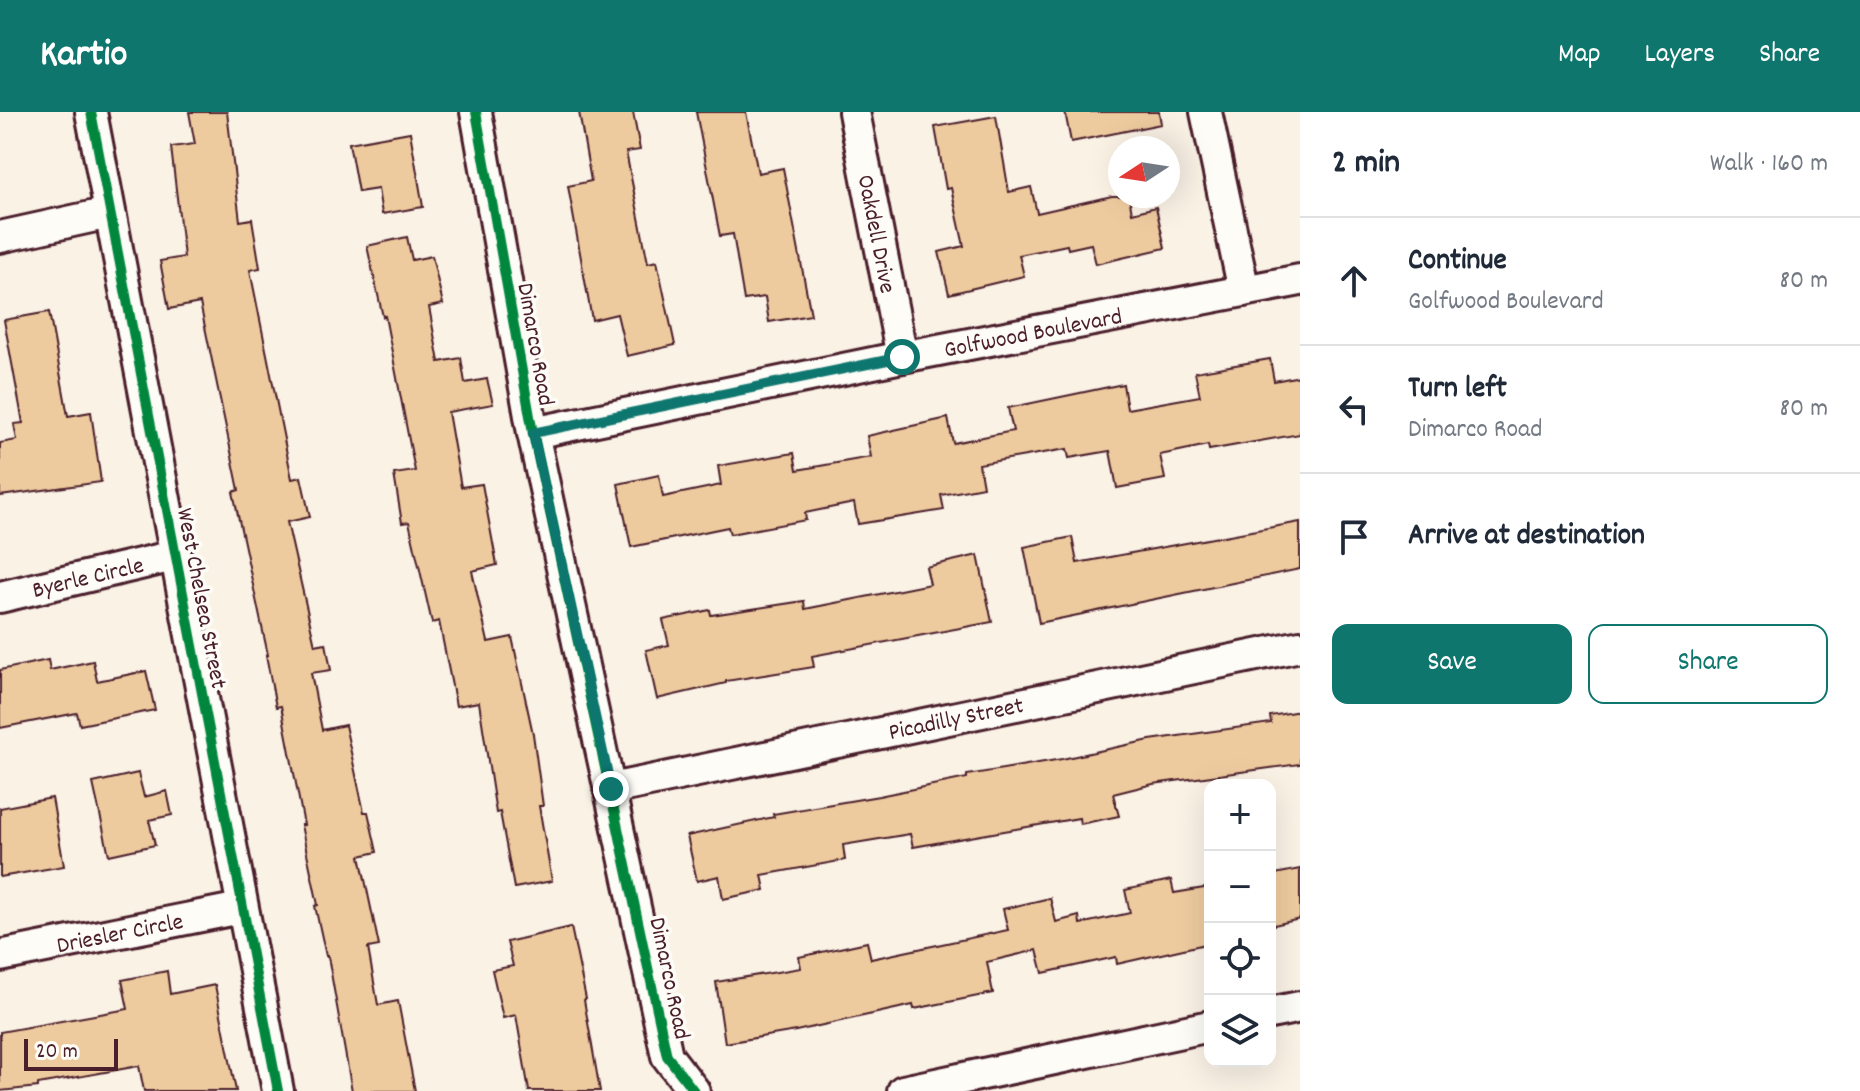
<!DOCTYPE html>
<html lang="en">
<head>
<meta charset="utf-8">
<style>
  body { margin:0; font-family:Dekko,sans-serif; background:#f2f2f3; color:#1f2937 }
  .controls { position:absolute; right:24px; bottom:24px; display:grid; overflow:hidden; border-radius:16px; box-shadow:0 8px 32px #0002 }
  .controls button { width:72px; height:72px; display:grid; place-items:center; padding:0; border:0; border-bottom:2px solid #e0e1e3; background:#fff; color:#1f2937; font:40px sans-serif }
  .compass { position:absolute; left:1108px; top:24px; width:72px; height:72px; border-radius:50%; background:#fff; box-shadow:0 8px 32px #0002; rotate:258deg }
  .scale { position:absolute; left:24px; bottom:20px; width:94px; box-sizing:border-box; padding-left:8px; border:4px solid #4a1f2b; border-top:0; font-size:22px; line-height:28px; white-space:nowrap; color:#4a1f2b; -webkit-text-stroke:6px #fdfcf7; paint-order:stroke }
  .stop { position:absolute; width:24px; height:24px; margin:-18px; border:6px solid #0f766e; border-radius:50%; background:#fff }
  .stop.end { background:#0f766e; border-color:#fff; box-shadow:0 2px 8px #0008 }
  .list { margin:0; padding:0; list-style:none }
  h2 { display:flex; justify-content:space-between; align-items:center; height:104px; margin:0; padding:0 32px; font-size:34px }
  h2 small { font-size:26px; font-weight:400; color:#747a83 }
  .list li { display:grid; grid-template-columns:52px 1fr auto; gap:24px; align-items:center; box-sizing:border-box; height:128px; padding:0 32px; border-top:2px solid #e0e1e3 }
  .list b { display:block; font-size:30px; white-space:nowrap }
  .list p { margin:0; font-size:26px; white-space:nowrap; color:#747a83 }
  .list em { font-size:26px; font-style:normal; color:#747a83 }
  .actions { display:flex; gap:16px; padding:24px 32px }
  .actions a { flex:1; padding:18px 0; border:2px solid #0f766e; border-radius:16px; text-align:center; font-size:28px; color:#0f766e }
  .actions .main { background:#0f766e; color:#fff }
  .icon { flex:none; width:44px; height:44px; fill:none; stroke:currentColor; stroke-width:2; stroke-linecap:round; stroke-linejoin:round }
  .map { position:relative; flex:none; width:1300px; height:979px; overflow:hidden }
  header { display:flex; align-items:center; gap:48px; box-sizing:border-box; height:112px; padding:0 40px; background:#0f766e; color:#fff }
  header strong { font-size:38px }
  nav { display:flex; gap:44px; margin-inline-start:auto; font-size:28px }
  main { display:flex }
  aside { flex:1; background:#fff }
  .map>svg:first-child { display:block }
</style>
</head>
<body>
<header>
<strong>Kartio</strong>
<nav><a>Map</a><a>Layers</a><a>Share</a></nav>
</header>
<main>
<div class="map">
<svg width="1300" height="979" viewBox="0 0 1300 979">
  <rect width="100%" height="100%" fill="#faf2e5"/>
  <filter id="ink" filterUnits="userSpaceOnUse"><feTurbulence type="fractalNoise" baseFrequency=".0125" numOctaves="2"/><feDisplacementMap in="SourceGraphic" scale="16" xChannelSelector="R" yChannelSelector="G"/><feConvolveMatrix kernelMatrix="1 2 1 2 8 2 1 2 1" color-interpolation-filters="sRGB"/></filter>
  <g filter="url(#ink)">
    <path fill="#eecb9f" stroke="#4a1f2b" stroke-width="2" d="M189 0H227L240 109 252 107 260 156 250 158 292 367 301 365 310 405 287 410 315 533 326 531 331 558 311 561 322 618 345 613 364 700H368L377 740 360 744 379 834 368 836 378 893 398 889 415 979H352L328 844H326L315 794 318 793 301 713H304L281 594 276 595 266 543H268L233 380 239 378 200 191 169 197 160 149 184 145 171 35 195 32Z
      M579 0H633L640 38 626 40 648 151 657 149 675 233 627 244 617 202 592 208 568 74 591 69Z
      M696 0H746L758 61 783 56 811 203 769 210 765 185 744 188 733 122 720 124Z
      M1065 0H1159L1161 12 1071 30Z
      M996 4 1009 80 1031 75 1037 101 1112 84H1129L1132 101 1156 95 1165 136 1096 152 1091 132 1068 137 1067 133 1019 143 1024 164 949 182 939 140 964 134 951 76 946 77 935 15Z
      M410 20 423 95 382 102 378 77 358 80 349 31Z
      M407 125 412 148 432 144 443 192 429 195 439 250 461 246 465 271 487 267 493 292 448 300 461 375 482 372 497 453 472 459 488 530 512 525 533 622 543 694H539L552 769 514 776 500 700 496 701 479 590 456 594 439 509 432 511 409 410 402 411 394 362 415 359 385 204 383 205 367 134Z
      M49 200 68 304 91 300 101 370 0 384V331L17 328 14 312 23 311 4 208Z
      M1270 247 1274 269 1300 264V322L1209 338 1208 333 1160 343 1165 367 1117 376 1110 339 1069 346 1067 337 979 352 983 375 941 383 944 398 858 412 854 391 805 401 806 408 730 422 728 415 631 435 618 372 659 363 663 385 721 373 718 354 794 341 797 358 871 345 867 324 948 306 953 331 1013 319 1008 296 1123 272 1127 297 1200 284 1195 260Z
      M1300 410V457L1039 511 1024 435 1072 425 1077 451Z
      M978 443 992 510 812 544 814 555 726 569V571L657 587 646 538 669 533 663 508 710 498 711 503 804 489 805 497 930 472 926 455Z
      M48 548 50 558 93 549 97 569 146 559 155 598 80 613 77 601 0 616V558Z
      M1300 599V652L1153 672 1113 682 1119 704 1080 712 1079 706 913 735 910 722 843 733 845 748 762 763 765 778 723 787 719 764 697 769 687 724 774 705 773 702 879 684 967 666V663L1062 647 1150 628 1271 611 1270 604Z
      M138 661 144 685 167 679 172 703 149 708 155 733 109 743 93 671Z
      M52 686 64 754 0 765V696Z
      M1300 757V807L1270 814V763Z
      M1171 768 1174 781 1210 775V831L1117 852 1116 845 1043 861 1037 838 987 850 993 881 914 897 913 893 796 919 725 931 716 870 801 856 799 845 867 830 871 847 1008 818 1003 797 1050 786 1056 810 1079 804 1080 812 1130 801 1125 778Z
      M571 815 586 887 584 888 600 979H529L516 903 503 906 492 858 513 854 507 830Z
      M167 859 170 882 215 873 236 979H144L139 954 38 972V975L0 979V920L128 897 122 868Z"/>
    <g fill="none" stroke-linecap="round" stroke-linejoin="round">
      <g stroke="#4a1f2b" stroke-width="36">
        <g id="minor">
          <path d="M91 0 278 979"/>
          <path d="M476 0 533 321 667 944 694 979"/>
          <path id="s1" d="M854 0 902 245"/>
          <path d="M1206 0 1244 179"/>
          <path d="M0 125 109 101"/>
          <path id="s2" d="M533 321 902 245 1300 168"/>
          <path id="s3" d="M0 485 174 444"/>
          <path id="s4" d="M611 677 1300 534"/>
          <path id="s5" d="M0 844 241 796"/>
          <path d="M1270 901 1300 895"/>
          <path d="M903 979 1210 914"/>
        </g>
      </g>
      <use href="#minor" stroke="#fdfcf7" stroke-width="30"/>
      <g stroke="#fdfcf7" stroke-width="15">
        <path id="cycleway" d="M91 0 278 979
          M476 0 533 321 667 944 694 979"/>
      </g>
      <use href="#cycleway" stroke="#00873e" stroke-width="10"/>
    </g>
  </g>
  <g fill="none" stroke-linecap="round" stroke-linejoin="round" filter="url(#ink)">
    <path stroke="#0f766e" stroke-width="10" d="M611 677 533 321 902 245"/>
  </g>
  <g text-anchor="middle" stroke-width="7" stroke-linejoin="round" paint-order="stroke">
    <g font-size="24" fill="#4a1f2b" stroke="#fdfcf7">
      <text dy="8" stroke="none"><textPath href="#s1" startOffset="124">Oakdell Drive</textPath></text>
      <text dy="8" stroke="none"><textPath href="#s2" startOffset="510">Golfwood Boulevard</textPath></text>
      <text transform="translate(537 232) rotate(80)" y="8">Dimarco Road</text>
      <text dy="8" stroke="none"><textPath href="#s3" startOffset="90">Byerle Circle</textPath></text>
      <text transform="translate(203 486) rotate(79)" y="8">West Chelsea Street</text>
      <text dy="8" stroke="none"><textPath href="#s4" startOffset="352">Picadilly Street</textPath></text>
      <text dy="8" stroke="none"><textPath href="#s5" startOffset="122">Driesler Circle</textPath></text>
      <text transform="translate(671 866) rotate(78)" y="8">Dimarco Road</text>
    </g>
  </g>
</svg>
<div class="controls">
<button>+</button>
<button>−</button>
<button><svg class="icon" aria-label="locate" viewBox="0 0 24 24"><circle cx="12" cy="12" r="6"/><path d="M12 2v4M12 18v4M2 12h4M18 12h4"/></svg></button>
<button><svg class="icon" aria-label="layers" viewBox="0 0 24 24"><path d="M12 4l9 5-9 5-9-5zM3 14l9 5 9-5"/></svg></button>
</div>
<svg class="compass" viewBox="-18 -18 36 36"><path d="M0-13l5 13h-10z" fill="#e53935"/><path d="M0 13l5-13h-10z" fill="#747a83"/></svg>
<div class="scale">20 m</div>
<div class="stop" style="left:902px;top:245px"></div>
<div class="stop end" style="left:611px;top:677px"></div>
</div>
<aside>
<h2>2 min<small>Walk · 160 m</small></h2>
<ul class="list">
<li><svg class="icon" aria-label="ahead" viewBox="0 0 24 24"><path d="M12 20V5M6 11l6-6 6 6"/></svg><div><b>Continue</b><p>Golfwood Boulevard</p></div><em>80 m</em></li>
<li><svg class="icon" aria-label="left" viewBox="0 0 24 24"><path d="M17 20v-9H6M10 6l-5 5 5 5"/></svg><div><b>Turn left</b><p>Dimarco Road</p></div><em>80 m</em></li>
<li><svg class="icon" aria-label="arrive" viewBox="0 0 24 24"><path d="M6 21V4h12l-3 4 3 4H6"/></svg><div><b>Arrive at destination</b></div></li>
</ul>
<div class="actions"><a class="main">Save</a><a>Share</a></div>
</aside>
</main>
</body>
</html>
